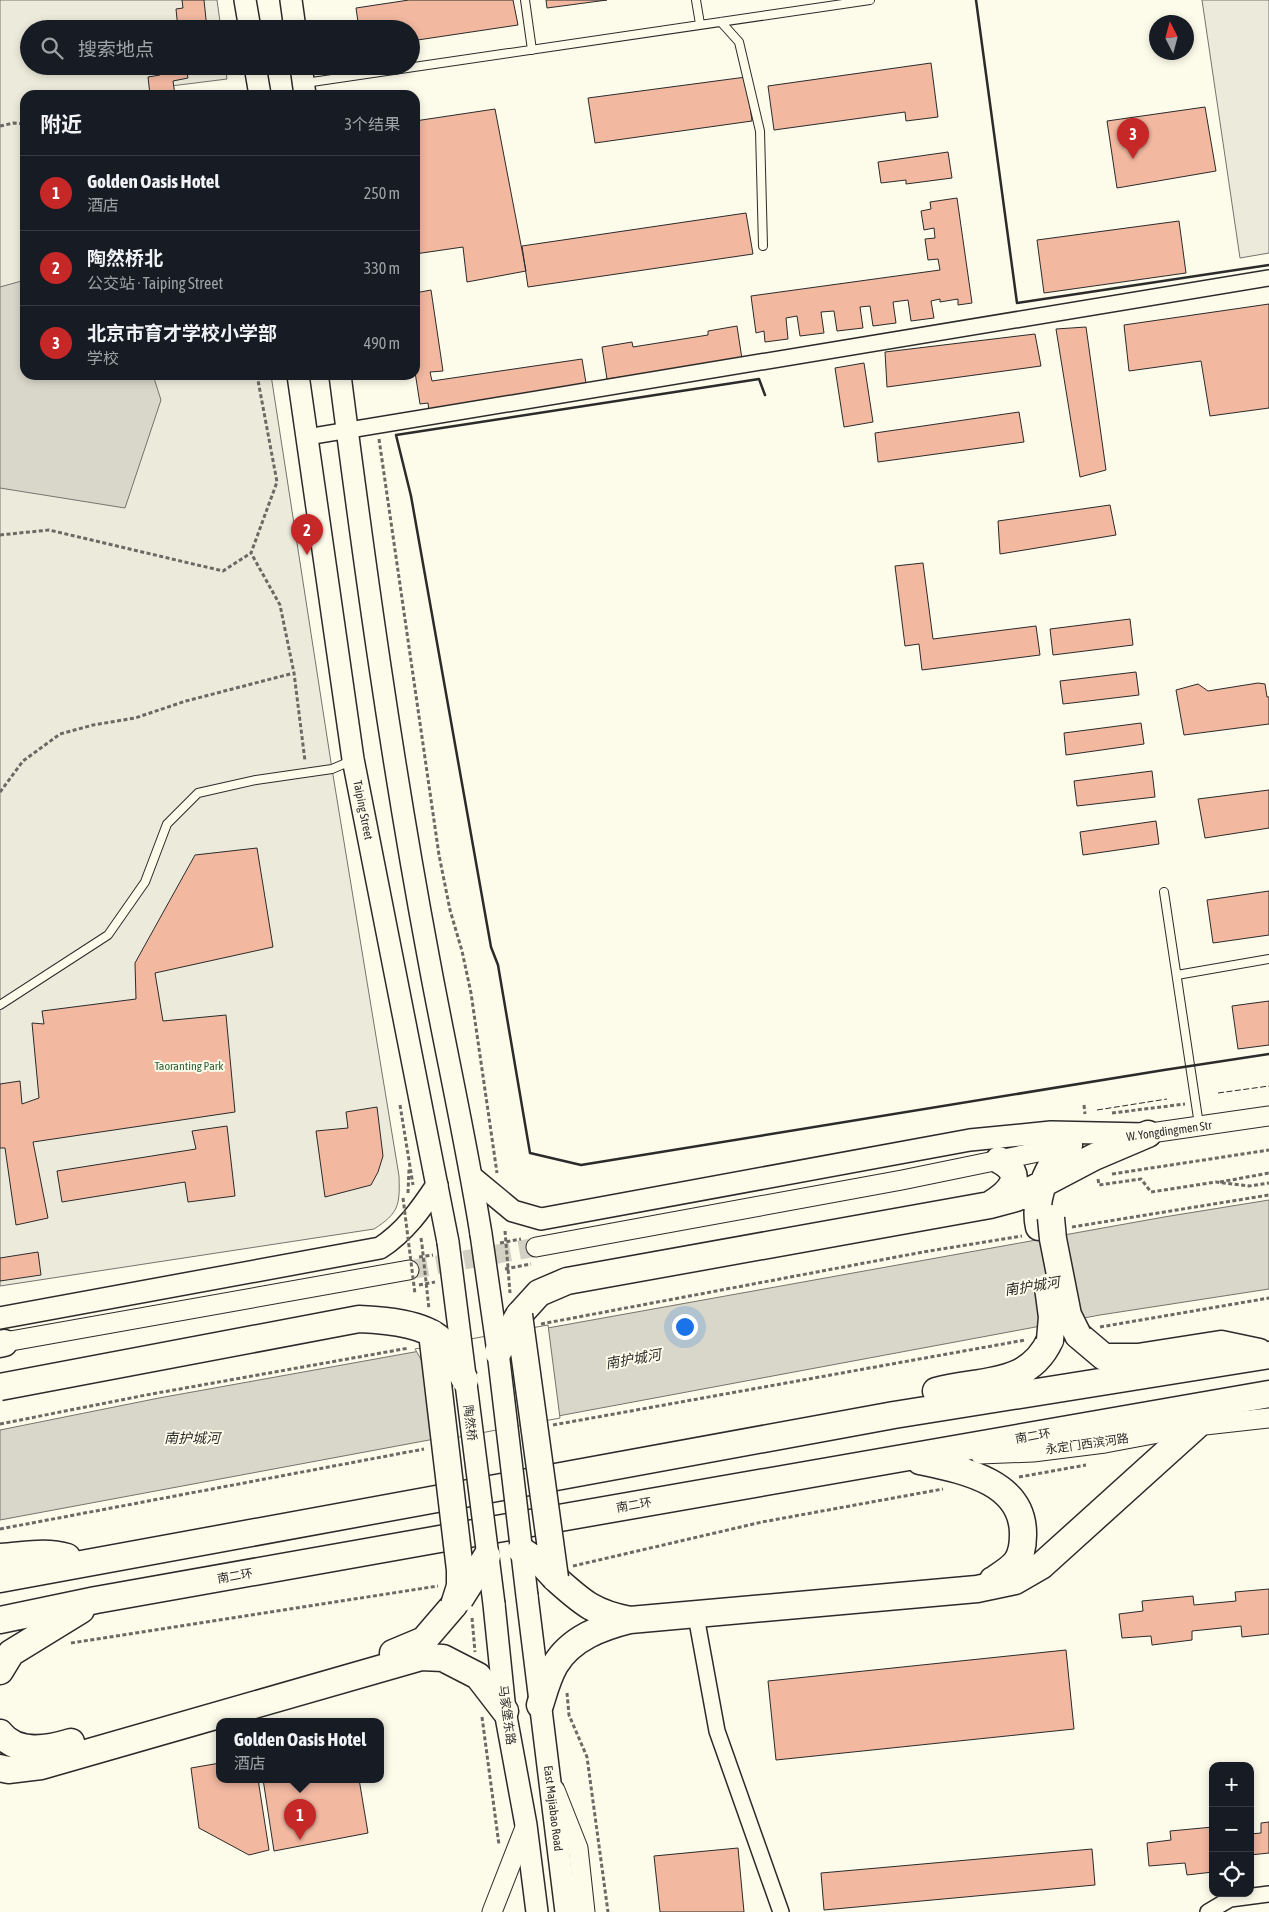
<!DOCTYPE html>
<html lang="zh">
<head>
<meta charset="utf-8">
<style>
  body { margin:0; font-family:"Asap Condensed","Noto Sans SC",sans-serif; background:#20242c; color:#f1f3f6 }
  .controls { position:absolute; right:15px; bottom:15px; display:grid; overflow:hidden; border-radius:10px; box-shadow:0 2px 8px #0003 }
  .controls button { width:45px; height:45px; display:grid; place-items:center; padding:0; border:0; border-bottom:1px solid #363941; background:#171b24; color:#f1f3f6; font:25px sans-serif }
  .compass { position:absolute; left:1149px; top:15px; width:45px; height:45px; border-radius:50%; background:#171b24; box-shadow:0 2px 8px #0003; rotate:354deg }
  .you { position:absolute; left:684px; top:1326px; width:18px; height:18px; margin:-12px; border:4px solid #fff; border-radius:50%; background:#1a73e8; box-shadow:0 0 0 8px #1a73e833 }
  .badge { display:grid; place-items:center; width:32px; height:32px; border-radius:50%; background:#c62828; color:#fff; font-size:16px; font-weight:700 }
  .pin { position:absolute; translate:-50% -41px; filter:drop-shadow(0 1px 2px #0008) }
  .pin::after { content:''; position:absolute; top:26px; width:18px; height:15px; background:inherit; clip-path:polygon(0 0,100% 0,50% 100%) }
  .popup { position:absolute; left:216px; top:1718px; width:168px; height:65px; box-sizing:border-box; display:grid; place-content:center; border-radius:10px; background:#171b24; filter:drop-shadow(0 1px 4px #0005); font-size:16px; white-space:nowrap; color:#9ea1a6 }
  .popup b { font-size:19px; color:#f1f3f6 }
  .popup::after { content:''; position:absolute; left:50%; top:100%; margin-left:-10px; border:10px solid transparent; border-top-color:#171b24 }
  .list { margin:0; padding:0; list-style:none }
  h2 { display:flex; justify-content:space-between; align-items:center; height:65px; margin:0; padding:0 20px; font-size:21px }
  h2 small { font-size:16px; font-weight:400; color:#9ea1a6 }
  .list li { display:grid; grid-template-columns:32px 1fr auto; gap:15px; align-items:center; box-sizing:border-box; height:75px; padding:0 20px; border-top:1px solid #363941 }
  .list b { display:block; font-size:19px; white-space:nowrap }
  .list p { margin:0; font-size:16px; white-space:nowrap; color:#9ea1a6 }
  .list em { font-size:16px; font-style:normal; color:#9ea1a6 }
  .icon { flex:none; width:28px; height:28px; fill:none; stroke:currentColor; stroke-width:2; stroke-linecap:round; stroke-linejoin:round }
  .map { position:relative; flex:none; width:1269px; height:1912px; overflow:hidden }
  .search { position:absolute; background:#171b24; box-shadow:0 2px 8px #0003; left:20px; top:20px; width:400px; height:55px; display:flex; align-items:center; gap:12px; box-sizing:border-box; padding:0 18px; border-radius:28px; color:#9ea1a6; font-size:19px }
  .panel { position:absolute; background:#171b24; box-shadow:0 2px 8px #0003; left:20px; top:90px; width:400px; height:290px; border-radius:15px }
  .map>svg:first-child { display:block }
</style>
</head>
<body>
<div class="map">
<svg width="1269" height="1912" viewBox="0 0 1269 1912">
  <rect width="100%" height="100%" fill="#fdfbea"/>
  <path fill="#ecebdb" stroke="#74746e" d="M0 0H217L221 29H29V66H225L227 79 163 87 164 95H25V375H271L332 769 399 1176C400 1205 399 1213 374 1229L0 1286Z
    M1202 0H1269V253L1240 258Z"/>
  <path fill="#d8d7c9" stroke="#74746e" d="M25 280V375H153L161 400 125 508 0 488V287Z
    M1269 1200V1289L1100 1315 0 1520V1430L159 1398 1164 1217Z"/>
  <path fill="#fdfbea" stroke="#74746e" d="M548 1325 560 1418 433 1442 422 1361 415 1349Z"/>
  <path fill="#f2b8a0" stroke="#2b2b2b" d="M182 0H204L207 29H178L176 9 183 8Z
    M409 0H513L518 25 411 41V29H359L356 8Z
    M546 0H607L547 8Z
    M931 63 938 117 906 121 905 112 774 130 768 86Z
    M159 66H186L188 78 173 81 175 95H150L148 77 160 75Z
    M746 77 752 121 595 143 588 98Z
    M1205 107 1216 171 1117 188 1107 121Z
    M495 109 526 271 467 282 463 247 415 254V121Z
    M948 152 952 178 906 184V180L881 183 878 162Z
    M957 198 972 303 958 305V299L940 302V299L931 301 934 318 911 321 908 300 893 302 896 323 873 326 870 306 860 307 863 328 837 331 834 311 821 312 824 333 800 336 797 316 786 318 788 339 765 342 764 331 756 333 751 296 940 270 938 259 928 260 925 239 935 238 934 228 924 230 921 211 931 209 930 202Z
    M746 213 753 254 528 287 522 246Z
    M1179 221 1186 273 1044 293 1037 240Z
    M431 290 443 371 430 372 432 381 582 359 587 389 429 412 428 403 420 404 415 372V293Z
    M1269 304V408L1210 416 1201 361 1129 371 1124 325Z
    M737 326 742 359 607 379 602 347 632 342 633 347 708 335V331Z
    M1086 327 1106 470 1080 477 1056 329Z
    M1035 334 1041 366 887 387 885 352Z
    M864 363 873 422 844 427 835 368Z
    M1019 412 1024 442 878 462 875 433Z
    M1110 505 1116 535 1000 554 998 521Z
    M923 563 933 639 1036 626 1040 655 922 670 919 644 905 646 895 566Z
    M1130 619 1133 645 1053 655 1050 629Z
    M1136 672 1139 695 1063 704 1060 681Z
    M1258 683 1265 684 1267 697H1269V724L1184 735 1176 690 1198 684 1208 691Z
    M1141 723 1144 744 1066 755 1064 733Z
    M1152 771 1155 797 1077 806 1074 781Z
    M1269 790V828L1205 838 1198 799Z
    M1156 821 1159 844 1083 855 1080 832Z
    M257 848 273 947 155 973 163 1021 226 1015 235 1112 33 1142 48 1218 16 1225 5 1148H0V1084L20 1081 22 1104 39 1098 32 1023 44 1024 42 1011 136 999 135 963 195 855Z
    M1269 891V935L1213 943 1207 900Z
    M1269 1001V1045L1238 1049 1232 1006Z
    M377 1107 383 1156 378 1172 371 1185 325 1197 316 1131 348 1128 346 1112Z
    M227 1126 235 1196 188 1202 185 1182 62 1202 57 1171 196 1149 192 1131Z
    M38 1252 41 1275 0 1281V1258Z
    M1269 1589V1634L1242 1637 1241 1626 1192 1631V1640L1152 1645 1151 1636 1122 1638 1119 1614 1143 1611 1142 1601 1193 1596 1194 1605 1236 1601 1235 1592Z
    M1066 1650 1074 1729 776 1760 768 1681Z
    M220 1763V1779H258L269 1850 249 1855 199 1828 191 1768Z
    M263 1779H359L368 1833 274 1851Z
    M1269 1822V1853L1250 1855V1834L1261 1833V1823Z
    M1213 1827V1872L1187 1875 1185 1863 1149 1866 1147 1843 1171 1840 1170 1831Z
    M738 1848 744 1912H660L654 1856Z
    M1092 1849 1095 1885 824 1910 821 1873Z"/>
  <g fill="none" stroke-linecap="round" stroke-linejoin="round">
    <path stroke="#d3d1c4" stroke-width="19" stroke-dasharray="19 9" stroke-linecap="butt" d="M409 1270 536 1247"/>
    <g stroke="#2b2b2b" stroke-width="10">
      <path id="service" d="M525 0 532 50
        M696 0 700 24
        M721 22 739 42 760 131 763 246
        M305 83 870 0
        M1164 892 1199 1125
        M1177 975 1269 959
        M0 1005 108 935 145 882 167 824 198 793 256 780 332 769 353 760"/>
    </g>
    <g stroke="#2b2b2b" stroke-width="18">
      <path id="minor" d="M307 437 1269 278
        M696 1616 717 1731 781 1912
        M1208 1912 1230 1899 1269 1894"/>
    </g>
    <g stroke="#2b2b2b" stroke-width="21">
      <path id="tertiary" d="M1137 1135 1269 1116
        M536 1247 902 1180 1072 1145
        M0 1343 409 1270
        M980 1454 1033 1452 1105 1443 1196 1426 1269 1418
        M555 1790 578 1848 585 1912
        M492 1912 526 1825"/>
    </g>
    <g stroke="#2b2b2b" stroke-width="24">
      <g id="secondary">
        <path d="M245 0 250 29"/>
        <path d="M291 0 295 29"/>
        <path d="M255 66 260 95"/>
        <path d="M301 66 305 95"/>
        <path id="s1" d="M298 375 353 759 448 1242"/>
        <path d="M340 375C365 569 392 763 428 955 445 1048 466 1140 481 1234"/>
        <path d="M472 1177 513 1211 541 1219 970 1140 1051 1132 1145 1134"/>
        <path d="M0 1318 380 1248C405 1232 421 1209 437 1185"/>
        <path id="s2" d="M527 1596 566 1912"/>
        <path d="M494 1604 505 1711 526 1825 537 1912"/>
      </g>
    </g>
    <g stroke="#2b2b2b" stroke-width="29">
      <path id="trunk" d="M991 1204C1010 1192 1027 1175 999 1160
        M1039 1227C1033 1200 1047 1163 1069 1145
        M519 1315 539 1293 567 1281 990 1205 1016 1198 1094 1157 1148 1134
        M1078 1335 1104 1357H1138L1221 1344 1259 1352
        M0 1344 4 1343
        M936 1391C979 1379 1028 1388 1050 1340
        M920 1461C962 1470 1024 1481 1023 1535 1023 1562 1013 1567 993 1580
        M0 1557C22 1556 45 1550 67 1557
        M555 1578C582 1602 593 1613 630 1620
        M0 1579 894 1415 1269 1355
        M0 1620 96 1600 434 1540 1269 1394
        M393 1653 424 1640 454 1605
        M0 1671 11 1653 81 1610
        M540 1705C544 1692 548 1677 555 1665 571 1638 602 1627 630 1620L977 1589 1015 1581 1041 1566 1196 1426
        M0 1733C17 1755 48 1749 71 1742
        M0 1768 8 1770 41 1766 421 1657 443 1658 478 1676 505 1711"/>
    </g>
    <path stroke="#6a6964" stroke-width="3" stroke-dasharray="4 2.5" stroke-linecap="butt" d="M0 126 14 123 25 124
      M257 375 277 482 251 553 280 605 294 673 305 761
      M379 439 439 855 450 910 462 951 471 993 497 1173
      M0 535 49 530 223 571 251 553
      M0 792 23 761 60 734 93 725 135 718 186 701 294 673
      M400 1105 413 1185
      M1084 1105 1085 1114
      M1112 1113 1185 1104
      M1112 1174 1269 1150
      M1098 1179 1099 1185 1141 1179 1151 1192 1216 1182 1249 1186 1269 1183
      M1220 1182 1269 1173
      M408 1193 409 1169
      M1072 1227 1269 1195
      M421 1238 422 1245
      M500 1243 521 1239
      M419 1257 433 1255
      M505 1269 531 1264
      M419 1285 435 1282
      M541 1324 923 1252 1022 1236
      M1100 1327 1269 1298
      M0 1424 146 1395 409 1348
      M553 1425 1025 1340
      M1019 1477 1086 1465
      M0 1529 424 1449
      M573 1566 762 1522 943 1489
      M472 1618 475 1652
      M71 1643 438 1586
      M567 1693 569 1715 587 1757 608 1912
      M482 1717 499 1845"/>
    <use href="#service" stroke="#fdfbea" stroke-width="8"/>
    <use href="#minor" stroke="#fdfbea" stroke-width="15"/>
    <use href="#tertiary" stroke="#fdfbea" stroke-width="19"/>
    <use href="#secondary" stroke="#fdfbea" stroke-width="21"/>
    <use href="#trunk" stroke="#fdfbea" stroke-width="26"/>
    <g stroke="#2b2b2b" stroke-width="24" stroke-linecap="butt">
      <path id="secondary-bridge" d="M481 1234 498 1352 527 1596
        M448 1242 494 1604"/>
    </g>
    <g stroke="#2b2b2b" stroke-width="29" stroke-linecap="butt">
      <path id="trunk-bridge" d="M1051 1218 1053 1239 1068 1315 1078 1335
        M1048 1287 1052 1317 1050 1340
        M519 1315 555 1578
        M432 1333 460 1570V1586L454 1605
        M498 1352 519 1315
        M0 1387 359 1319C383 1320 423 1323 441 1340 450 1349 459 1369 465 1380
        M521 1550 542 1564 555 1578
        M460 1599 487 1556"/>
    </g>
    <path stroke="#6a6964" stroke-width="3" stroke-dasharray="4 2.5" stroke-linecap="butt" d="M403 1198 415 1294
      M505 1231 510 1293
      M422 1245 429 1309"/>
    <use href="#secondary-bridge" stroke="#fdfbea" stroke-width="21"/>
    <use href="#trunk-bridge" stroke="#fdfbea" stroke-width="26"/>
    <path stroke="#2b2b2b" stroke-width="1" stroke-dasharray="6 2.5" stroke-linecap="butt" d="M1218 1093 1269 1086
      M1097 1110 1167 1099"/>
    <path stroke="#2b2b2b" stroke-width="2.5" d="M976 0 1017 303 1269 265
      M765 395 759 379 396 435 411 496 491 947 498 965 530 1153 581 1165 1164 1070 1269 1054"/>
  </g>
  <g text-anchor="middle" stroke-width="4" stroke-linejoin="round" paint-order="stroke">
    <g font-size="12" fill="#2b2b2b" stroke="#fdfbea">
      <text dy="4" stroke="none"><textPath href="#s1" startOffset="440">Taiping Street</textPath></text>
      <text transform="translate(1169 1131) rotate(-8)" y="4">W. Yongdingmen Str</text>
      <text transform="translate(470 1423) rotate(83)" y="4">陶然桥</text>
      <text transform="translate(1033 1436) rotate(-10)" y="4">南二环</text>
      <text transform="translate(1087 1444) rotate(-8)" y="4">永定门西滨河路</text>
      <text transform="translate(634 1505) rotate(-10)" y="4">南二环</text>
      <text transform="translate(235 1576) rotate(-10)" y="4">南二环</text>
      <text transform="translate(507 1715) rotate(82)" y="4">马家堡东路</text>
      <text dy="4" stroke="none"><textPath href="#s2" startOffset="214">East Majiabao Road</textPath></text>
    </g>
    <g font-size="12" fill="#34623c" stroke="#fdfbea">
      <text x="189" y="1070">Taoranting Park</text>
    </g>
    <g font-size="14" font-style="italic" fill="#2b2b2b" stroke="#fdfbea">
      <text transform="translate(1032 1286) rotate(-9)" y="5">南护城河</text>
      <text transform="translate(633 1359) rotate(-10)" y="5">南护城河</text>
      <text x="192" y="1443">南护城河</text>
    </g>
  </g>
</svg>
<div class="controls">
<button>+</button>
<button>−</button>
<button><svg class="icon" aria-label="locate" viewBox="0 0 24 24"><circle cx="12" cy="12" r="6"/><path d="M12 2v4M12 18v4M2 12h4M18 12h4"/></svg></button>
</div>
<svg class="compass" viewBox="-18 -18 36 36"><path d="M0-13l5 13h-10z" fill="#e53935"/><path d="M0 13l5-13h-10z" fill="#9ea1a6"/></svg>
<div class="you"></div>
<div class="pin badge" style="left:300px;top:1840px">1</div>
<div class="popup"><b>Golden Oasis Hotel</b>酒店</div>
<div class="pin badge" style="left:307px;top:555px">2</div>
<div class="pin badge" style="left:1133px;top:159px">3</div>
<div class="search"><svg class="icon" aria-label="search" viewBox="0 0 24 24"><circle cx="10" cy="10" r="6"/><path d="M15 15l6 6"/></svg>搜索地点</div>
<section class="panel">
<h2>附近<small>3个结果</small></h2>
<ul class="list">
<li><span class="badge">1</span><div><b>Golden Oasis Hotel</b><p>酒店</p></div><em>250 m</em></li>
<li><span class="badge">2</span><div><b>陶然桥北</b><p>公交站 · Taiping Street</p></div><em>330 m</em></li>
<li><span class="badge">3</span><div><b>北京市育才学校小学部</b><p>学校</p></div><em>490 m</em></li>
</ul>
</section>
</div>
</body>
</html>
